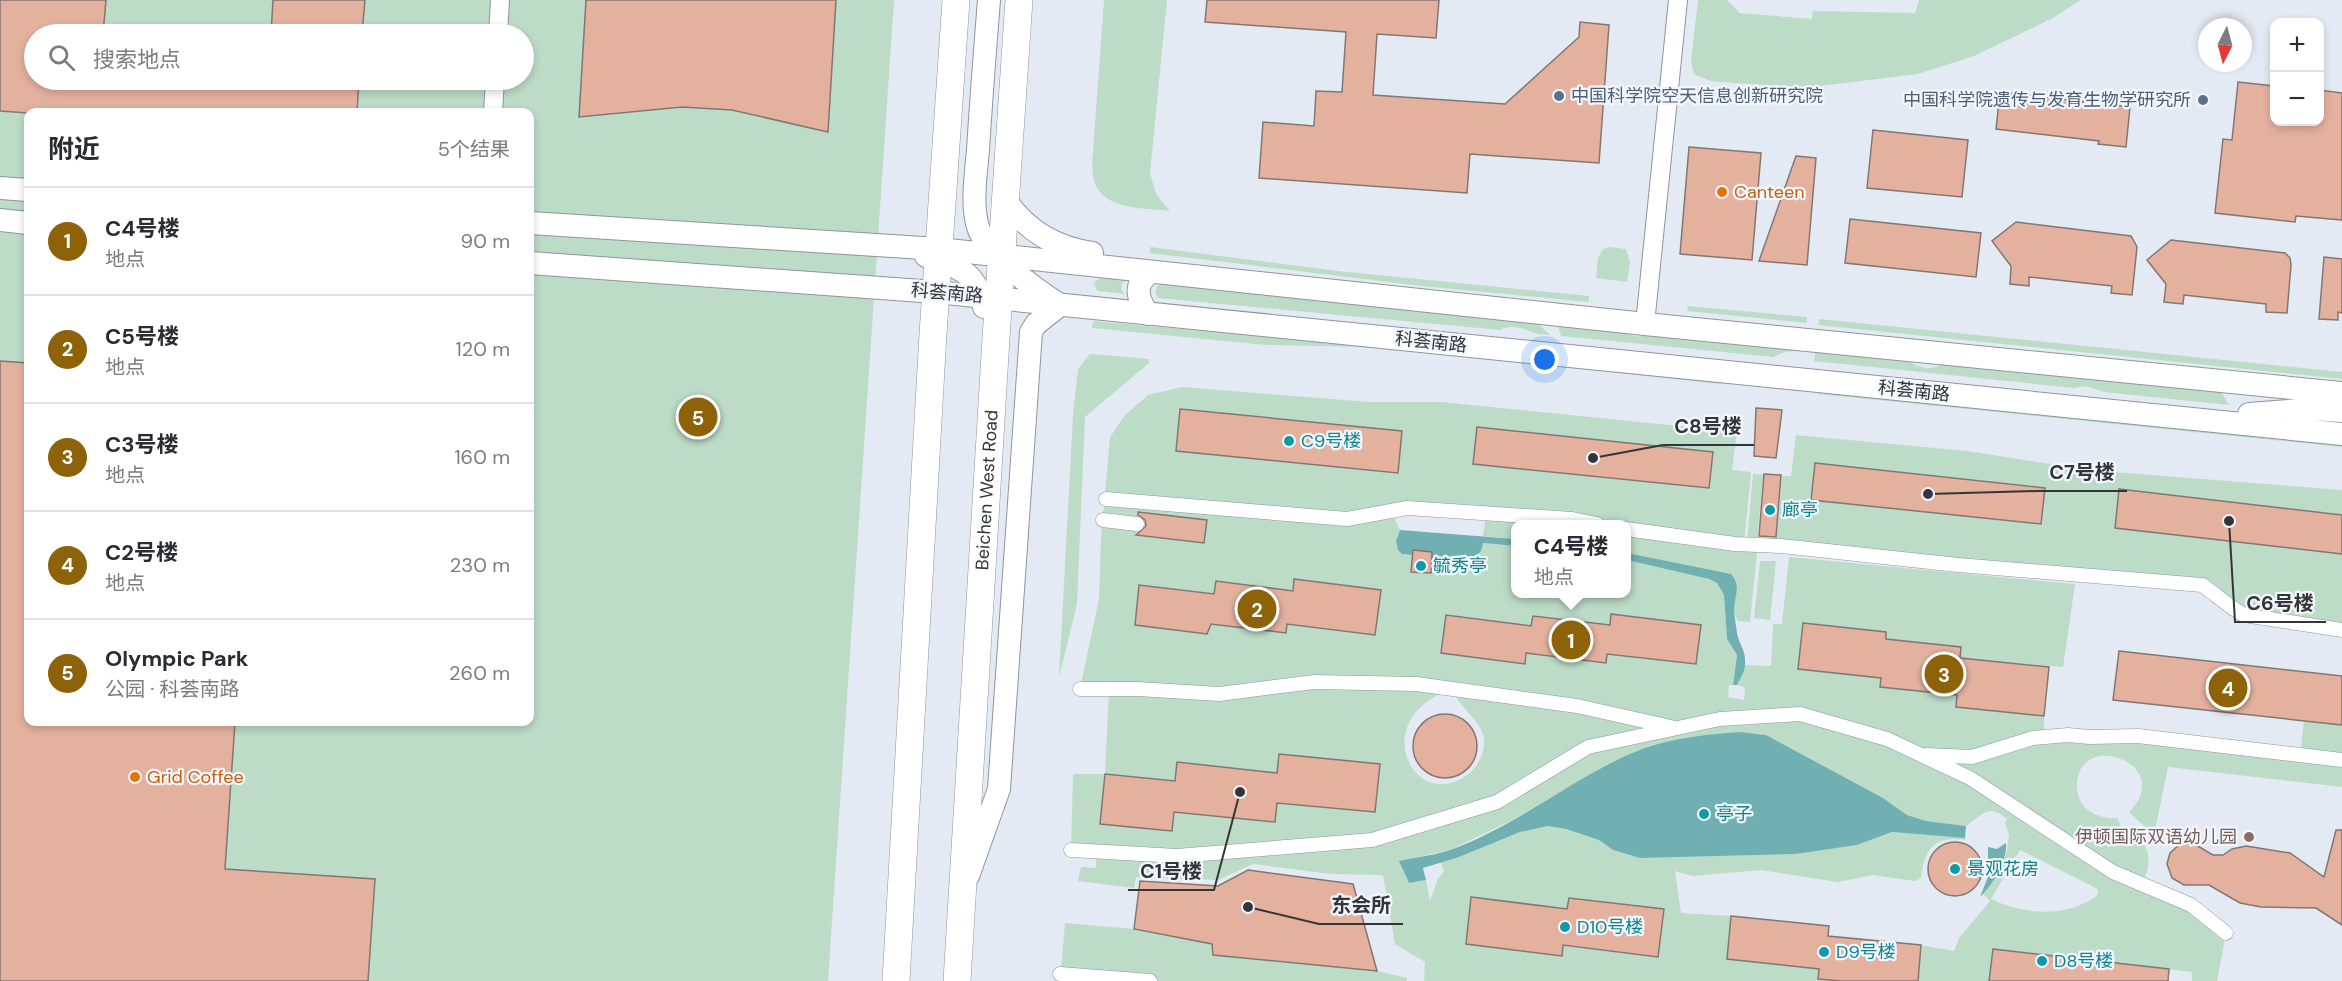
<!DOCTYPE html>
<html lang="zh">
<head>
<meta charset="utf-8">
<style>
  body { margin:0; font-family:"DM Sans","Noto Sans SC",sans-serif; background:#f7f7f7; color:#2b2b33 }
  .controls { position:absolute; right:18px; top:18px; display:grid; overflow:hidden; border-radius:12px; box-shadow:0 3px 9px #0003 }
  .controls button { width:54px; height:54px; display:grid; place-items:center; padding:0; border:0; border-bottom:2px solid #e1e1e2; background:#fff; color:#2b2b33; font:30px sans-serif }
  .compass { position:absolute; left:2198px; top:18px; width:54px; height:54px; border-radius:50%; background:#fff; box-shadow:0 3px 9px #0003; rotate:186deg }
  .you { position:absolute; left:1545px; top:360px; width:21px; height:21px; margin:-15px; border:4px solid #fff; border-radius:50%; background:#1a73e8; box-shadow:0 0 0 9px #1a73e833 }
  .badge { display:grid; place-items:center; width:39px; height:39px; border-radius:50%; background:#8e6208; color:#fff; font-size:20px; font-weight:700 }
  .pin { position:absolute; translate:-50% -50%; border:3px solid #fff; box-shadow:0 2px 6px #0006 }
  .popup { position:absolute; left:1511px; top:520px; width:120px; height:78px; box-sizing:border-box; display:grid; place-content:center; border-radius:12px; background:#fff; filter:drop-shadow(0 2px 4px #0005); font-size:20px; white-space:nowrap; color:#7c7c81 }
  .popup b { font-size:22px; color:#2b2b33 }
  .popup::after { content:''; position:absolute; left:50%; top:100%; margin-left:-12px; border:12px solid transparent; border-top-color:#fff }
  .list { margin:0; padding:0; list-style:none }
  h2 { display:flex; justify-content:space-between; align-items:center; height:78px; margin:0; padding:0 24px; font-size:26px }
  h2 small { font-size:20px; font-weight:400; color:#7c7c81 }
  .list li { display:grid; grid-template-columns:39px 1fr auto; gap:18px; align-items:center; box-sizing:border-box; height:108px; padding:0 24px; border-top:2px solid #e1e1e2 }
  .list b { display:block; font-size:22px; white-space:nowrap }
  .list p { margin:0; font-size:20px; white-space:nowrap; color:#7c7c81 }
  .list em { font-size:20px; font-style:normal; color:#7c7c81 }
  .icon { flex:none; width:33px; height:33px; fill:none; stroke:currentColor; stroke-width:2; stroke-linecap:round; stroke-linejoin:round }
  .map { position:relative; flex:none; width:2342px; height:981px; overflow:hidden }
  .search { position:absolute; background:#fff; box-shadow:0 3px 9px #0003; left:24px; top:24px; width:510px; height:66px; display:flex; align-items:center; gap:15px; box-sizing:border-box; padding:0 21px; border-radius:33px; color:#7c7c81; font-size:22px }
  .panel { position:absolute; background:#fff; box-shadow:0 3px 9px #0003; left:24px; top:108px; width:510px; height:618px; border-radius:12px }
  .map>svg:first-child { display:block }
</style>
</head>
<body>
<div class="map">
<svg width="2342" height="981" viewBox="0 0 2342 981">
  <rect width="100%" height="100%" fill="#e4eaf3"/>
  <path fill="#bcdcc7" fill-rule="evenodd" d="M0 0H894L828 981H0ZM34 34H524V80H34ZM28 112H530V722H28Z
    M1104 0H1167L1150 173 1156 194 1170 211C1147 208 1110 210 1097 188 1093 182 1093 172 1092 165Z
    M1698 0H1727L1740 13 1812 19 1813 11 1915 13 1919 0H2081L2053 18 1974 56 1918 74 1804 88 1710 81 1694 74 1691 60Z
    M1150 247 1338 271 1589 296V302L1421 286 1150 253Z
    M1609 247 1626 249 1630 262 1627 282 1596 278 1598 258 1603 249Z
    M1103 277 1126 280 1122 284 1121 289 1125 294 1097 291 1094 282Z
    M1163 283 1535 321 1550 335C1545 334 1539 335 1534 333 1522 329 1513 323 1500 330L1158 298 1155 292 1157 286Z
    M1688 306 1807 317V323L1687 311Z
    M1819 319 2342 372V379L1818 325Z
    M1093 321 1722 377 1721 384 1451 355 1363 347 1266 345 1092 328Z
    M1557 322 1621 329C1630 338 1640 337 1651 334L1804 350 1784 352 1773 357 1561 336Z
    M1816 347 1908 359C1919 370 1933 371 1945 362L2220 390 2229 405 2104 392 2086 386 2074 388 1814 361Z
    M1090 354 1149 359V363L1085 417 1077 604 1059 677 1073 415 1078 369Z
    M1819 386 2342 439V447L1818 394Z
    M1182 387 1369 402H1442L1737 432 1732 470 1751 472 1744 544H1758L1750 622 1738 621 1734 614 1731 575 1627 553 1626 524H1516L1515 539 1483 536 1486 514 1391 511 1400 530 1396 541 1402 554 1412 555 1411 572 1431 573 1432 560 1442 561 1480 543 1515 546 1516 594H1626L1627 560 1709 579 1717 583 1724 595 1727 639 1737 655 1733 685H1729L1728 697 1744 700 1745 687 1737 685 1745 665 1771 666 1773 624H1782L1789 557 2075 584 2063 667 1960 658 1961 647 1886 639V632L1804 623 1798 669 1881 678 1880 687 1957 695 1956 707 2044 716V737L2068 735 2300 755 2304 721 2342 725V787L2168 767 2154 835 2129 812C2178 764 2075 726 2077 788 2078 810 2098 819 2117 818L2123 831 2145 846C2151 859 2149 872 2141 883L2226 933 2217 981H2192V972L1993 949 1989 981H1918L1921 945 1954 951 1959 938 1990 901 1983 894C1991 887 2005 861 2007 850 2008 844 2008 841 2009 835L2005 823 2007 819C1988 803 1982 815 1966 826L1926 821 1907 815 1883 798 1766 735 1741 732 1591 774 1510 821 1452 849 1400 861 1409 883 1426 880 1430 901 1438 879 1444 871 1440 861 1459 857 1520 832 1548 826 1566 829 1599 840 1613 850 1640 858 1796 854 1857 845 1892 832 1965 838V840C1934 835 1924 850 1921 878L1915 881 1873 875 1838 882 1761 870 1692 876 1675 871 1681 913 1731 916 1727 959 1819 969 1818 979 1841 981H1424L1425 962 1395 944 1383 875 1331 874 1253 864 1218 880 1136 877 1134 888 1078 881 1081 867 1096 868V851L1071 850 1073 774H1105L1109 690 1080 689 1099 599 1101 538 1110 437 1125 415 1148 395ZM1180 409 1402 431 1398 473 1176 451ZM1477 427 1713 452 1709 488 1474 464ZM1138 513 1206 520 1204 543 1136 535ZM1294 579 1380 590 1375 634 1287 624H1211L1206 634 1135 625 1139 585 1214 594 1216 581 1293 591ZM1611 614 1701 625 1696 664 1607 654 1606 663 1526 653 1525 664 1441 653 1446 615 1531 626 1533 616 1610 625ZM1452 689C1458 707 1481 719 1484 739 1485 753 1478 767 1467 775 1414 814 1365 719 1452 689ZM1279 754 1375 812 1277 803 1275 822 1174 812 1172 831 1101 824 1175 781 1178 762 1277 773ZM2020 850 2092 886 2098 890 2097 896C2065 918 2026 915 1991 899ZM1471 897 1567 909 1569 898 1664 909 1658 957 1563 945 1562 956 1466 944Z
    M1796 435 1967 451 2088 470 2342 490V515L2119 490 2115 527 2342 554V630L2244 615 2202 585 1776 545 1782 476H1791ZM1815 464 2045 487 2041 524 1811 500Z
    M1753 474 1763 475 1757 542 1747 541Z
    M1760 561H1776L1770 620 1754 618Z
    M1065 923 1134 929 1212 944 1214 955 1377 971 1407 978V981H1060Z"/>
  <path fill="#71b0b2" d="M1400 530 1515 539 1516 546 1483 543 1481 551C1467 566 1450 563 1432 560V552L1413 550 1412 555 1402 554 1398 550 1396 541Z
    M1627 553 1731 574C1742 586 1734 597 1734 610 1734 613 1737 634 1738 637 1741 647 1746 652 1745 664 1745 672 1740 678 1737 685H1733L1737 655 1727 639 1724 595 1717 583 1709 579 1627 560Z
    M1741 732 1766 735 1883 798 1907 815 1926 821 1966 826 1965 838 1892 832 1857 845 1796 854 1640 858 1613 850 1599 840 1566 829 1548 826 1520 832 1459 857 1423 868 1426 880 1409 883 1399 861C1417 857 1436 855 1453 849 1520 824 1576 775 1642 749 1673 738 1709 734 1741 732Z
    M2006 843C2008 860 1992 886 1980 897L1988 877V847L1997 849Z"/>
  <path fill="#e4b19f" stroke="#817773" stroke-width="1.5" d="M0 0H106L103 34H34V80H359L357 112 28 113 0 111Z
    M273 0H365L362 34H271Z
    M586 0H836L828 132 732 110 682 107 579 117Z
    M1207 0H1439L1436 38 1377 34 1373 95 1505 104 1579 37 1580 22 1609 25 1599 163 1470 154 1467 193 1259 178 1263 122 1314 126 1316 91 1342 92 1346 32 1205 22Z
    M2238 82 2274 86V122H2319V90L2342 93V220L2296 216 2295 222 2215 213 2223 139 2232 140Z
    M2000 92 2130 107 2126 147 2098 144 2099 141 1996 129Z
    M1873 130 1968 140 1962 197 1867 188Z
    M1689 147 1761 153 1752 260 1680 254Z
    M1796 156 1816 158 1807 265 1759 261Z
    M1850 219 1981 233 1976 277 1845 263Z
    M2016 222 2131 236 2137 247 2132 295 2111 293 2112 286 2029 277V286L2010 284 2011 266 1992 241Z
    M2171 240 2285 253 2290 258 2291 265 2287 313 2266 312V304L2184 295 2183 304 2164 302 2166 284 2147 260Z
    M2324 257 2342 259V313L2338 312V320L2319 319Z
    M0 361 28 363V722H235L225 869 375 879 368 981H0Z
    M1756 408 1782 410 1776 458 1754 456Z
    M1180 409 1402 431 1398 473 1176 451Z
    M1477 427 1713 452 1709 488 1473 464Z
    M1815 463 2045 488 2041 524 1811 500Z
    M1764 474 1781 475 1776 537 1759 536Z
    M2119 489 2342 515V554L2115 528Z
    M1138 512 1207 520 1204 543 1136 535 1146 526 1145 520 1138 515Z
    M1413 550 1432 552 1431 573 1411 572Z
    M1294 579 1381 590 1375 635 1287 624 1286 633 1211 624 1207 634 1135 625 1139 585 1214 594 1216 581 1293 591Z
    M1611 614 1701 625 1696 664 1607 654 1606 663 1526 653 1525 664 1441 653 1446 615 1531 626 1533 616 1610 625Z
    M1803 623 1886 632V639L1961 647 1960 658 2049 667 2044 716 1956 707 1957 695 1880 687 1881 678 1798 669Z
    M2119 651 2342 676V725L2113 700Z
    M1413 746a32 32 0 1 1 64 0a32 32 0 1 1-64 0Z
    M1279 754 1380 764 1375 812 1277 803 1275 822 1174 812 1172 831 1100 824 1105 774 1175 781 1177 762 1277 773Z
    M2336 830H2342V925L2316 908 2261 907 2240 903 2209 885H2184L2172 878 2167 864 2170 853 2181 843 2196 845 2213 855H2223L2232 849 2246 846 2290 853 2324 877Z
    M1928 869a27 27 0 1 1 54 0a27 27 0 1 1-54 0Z
    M1248 870 1353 884 1377 971 1213 955 1212 944 1134 929 1140 881 1218 886Z
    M1471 897 1567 909 1569 898 1664 909 1658 957 1563 945 1562 956 1466 944Z
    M1731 916 1829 926 1828 936 1921 945 1918 981H1841L1818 979 1819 969 1727 959Z
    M1993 949 2169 969 2168 981H1989Z"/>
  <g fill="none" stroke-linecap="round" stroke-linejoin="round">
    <g stroke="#8f959d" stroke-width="15">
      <path id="pedestrian" d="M1106 499 1347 519 1407 508 1572 519 1597 524
        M1103 520 1137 524
        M1626 529 1735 544 1781 546 1958 565 2202 585C2216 594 2228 607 2244 615L2342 630
        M1080 689H1138L1219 694 1314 682 1416 684 1577 706 1671 727
        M1926 755 1972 757 2033 738 2068 735 2089 737 2138 736 2342 760
        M1071 850 1177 856 1372 840 1497 802 1588 747 1720 719 1800 714 1887 739 1970 778 2113 872 2191 905 2226 933
        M1060 974 1150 981"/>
    </g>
    <g stroke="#8f959d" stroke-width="20">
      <path id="minor" d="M498 34 500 0
        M493 112 495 80
        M1645 324 1678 0"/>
    </g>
    <g stroke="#8f959d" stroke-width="24">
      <path id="tertiary" d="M0 188 28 190
        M1006 201C1027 231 1056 248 1092 253
        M0 220 28 223
        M530 223 939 249 1645 324 2342 393
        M926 256C959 268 975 270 984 307
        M530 263 936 292 2342 434
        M1148 314C1137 298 1133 284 1151 272
        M2249 414 2314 409 2342 411
        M968 876 999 789 1031 332 1036 324 1060 305C1036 290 987 255 978 227 971 204 976 174 978 150 981 100 985 50 989 0"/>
    </g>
    <g stroke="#8f959d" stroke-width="28">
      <g id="secondary">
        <path d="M896 981 933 334 956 0"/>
        <path id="s1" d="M957 981 996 338 1019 0"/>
      </g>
    </g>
    <use href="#pedestrian" stroke="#fff" stroke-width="14"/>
    <use href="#minor" stroke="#fff" stroke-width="18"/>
    <use href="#tertiary" stroke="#fff" stroke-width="22"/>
    <use href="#secondary" stroke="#fff" stroke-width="27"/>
  </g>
  <g fill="#5c6f8a" stroke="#f2f7fe" stroke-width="2">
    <circle cx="1559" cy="96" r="6"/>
    <circle cx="2203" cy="100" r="6"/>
  </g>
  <g fill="#e8710a" stroke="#f2f7fe" stroke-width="2">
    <circle cx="1722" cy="192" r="6"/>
    <circle cx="135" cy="777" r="6"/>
  </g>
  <g fill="#0f9aa8" stroke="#f2f7fe" stroke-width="2">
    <circle cx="1289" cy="441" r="6"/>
    <circle cx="1770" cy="510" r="6"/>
    <circle cx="1421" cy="566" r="6"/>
    <circle cx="1704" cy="814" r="6"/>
    <circle cx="1955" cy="869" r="6"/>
    <circle cx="1565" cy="927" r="6"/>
    <circle cx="1824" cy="952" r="6"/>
    <circle cx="2042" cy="961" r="6"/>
  </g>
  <circle fill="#8d6e63" stroke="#f2f7fe" stroke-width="2" cx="2249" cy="837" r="6"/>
  <g text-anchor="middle" stroke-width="4.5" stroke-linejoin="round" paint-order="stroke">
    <g font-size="18" fill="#4e5e75" stroke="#f2f7fe" text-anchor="start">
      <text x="1571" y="102">中国科学院空天信息创新研究院</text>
      <text x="2191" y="106" text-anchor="end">中国科学院遗传与发育生物学研究所</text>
    </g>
    <g font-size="18" fill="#c56008" stroke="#f2f7fe" text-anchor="start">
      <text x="1734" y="198">Canteen</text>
      <text x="147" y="783">Grid Coffee</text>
    </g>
    <g font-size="18" fill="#333539" stroke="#f2f7fe">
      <text transform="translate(947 293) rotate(5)" y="6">科荟南路</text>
      <text transform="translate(1431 342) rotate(6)" y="6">科荟南路</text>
      <text transform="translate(1914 391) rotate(6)" y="6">科荟南路</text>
      <text dy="6" stroke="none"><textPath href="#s1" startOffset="492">Beichen West Road</textPath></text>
    </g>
    <g font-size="18" fill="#0d838f" stroke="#f2f7fe" text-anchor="start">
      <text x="1301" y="447">C9号楼</text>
      <text x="1782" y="516">廊亭</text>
      <text x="1433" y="572">毓秀亭</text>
      <text x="1716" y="820">亭子</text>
      <text x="1967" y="875">景观花房</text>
      <text x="1577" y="933">D10号楼</text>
      <text x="1836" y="958">D9号楼</text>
      <text x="2054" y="967">D8号楼</text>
    </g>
    <g font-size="18" fill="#785e54" stroke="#f2f7fe" text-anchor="end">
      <text x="2237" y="843">伊顿国际双语幼儿园</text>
    </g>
  </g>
  <path fill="none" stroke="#333539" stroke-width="2" d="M1593 458L1663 445H1754M1928 494L2038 491H2127M2229 521L2235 622H2326M1240 792L1214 890H1128M1248 907L1319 924H1403"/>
  <g fill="#333539" stroke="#f2f7fe" stroke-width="2">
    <circle cx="1593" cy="458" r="6"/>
    <circle cx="1928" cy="494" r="6"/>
    <circle cx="2229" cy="521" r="6"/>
    <circle cx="1240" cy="792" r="6"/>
    <circle cx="1248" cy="907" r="6"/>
  </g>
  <g font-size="20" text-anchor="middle" font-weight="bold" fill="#333539" stroke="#f2f7fe" stroke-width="4.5" stroke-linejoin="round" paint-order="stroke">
    <text x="1708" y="433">C8号楼</text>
    <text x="2082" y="479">C7号楼</text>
    <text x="2280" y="610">C6号楼</text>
    <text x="1171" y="878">C1号楼</text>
    <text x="1361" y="912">东会所</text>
  </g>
</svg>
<div class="controls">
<button>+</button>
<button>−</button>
</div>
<svg class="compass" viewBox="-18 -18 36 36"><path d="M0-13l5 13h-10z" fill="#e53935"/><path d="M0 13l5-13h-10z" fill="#7c7c81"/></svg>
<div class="you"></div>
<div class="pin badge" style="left:1571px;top:640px">1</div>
<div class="popup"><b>C4号楼</b>地点</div>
<div class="pin badge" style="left:1257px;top:609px">2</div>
<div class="pin badge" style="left:1944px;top:674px">3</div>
<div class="pin badge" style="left:2228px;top:688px">4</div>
<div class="pin badge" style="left:698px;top:417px">5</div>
<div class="search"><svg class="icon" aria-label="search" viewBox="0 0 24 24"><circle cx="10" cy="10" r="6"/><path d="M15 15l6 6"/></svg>搜索地点</div>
<section class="panel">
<h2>附近<small>5个结果</small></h2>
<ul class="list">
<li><span class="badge">1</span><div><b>C4号楼</b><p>地点</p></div><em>90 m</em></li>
<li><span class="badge">2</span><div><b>C5号楼</b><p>地点</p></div><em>120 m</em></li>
<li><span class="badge">3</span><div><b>C3号楼</b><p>地点</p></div><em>160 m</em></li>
<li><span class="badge">4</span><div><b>C2号楼</b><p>地点</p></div><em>230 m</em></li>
<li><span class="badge">5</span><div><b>Olympic Park</b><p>公园 · 科荟南路</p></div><em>260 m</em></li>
</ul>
</section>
</div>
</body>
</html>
